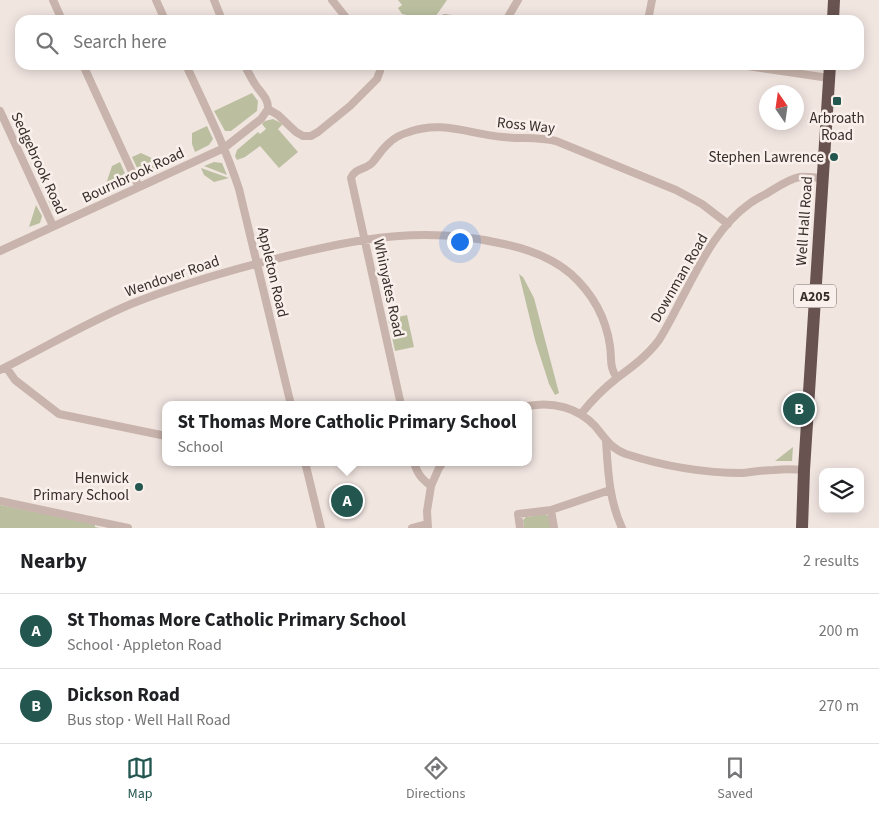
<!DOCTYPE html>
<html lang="en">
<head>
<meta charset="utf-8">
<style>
  body { margin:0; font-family:"Source Sans 3",sans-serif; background:#f6f6f6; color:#202124 }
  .controls { position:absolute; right:15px; bottom:15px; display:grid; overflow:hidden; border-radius:10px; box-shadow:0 2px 12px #0003 }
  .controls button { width:45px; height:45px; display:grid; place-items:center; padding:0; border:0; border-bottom:1px solid #e0e0e0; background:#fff; color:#202124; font:25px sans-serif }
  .compass { position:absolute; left:759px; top:85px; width:45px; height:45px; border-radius:50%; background:#fff; box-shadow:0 2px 12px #0003; rotate:347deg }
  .you { position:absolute; left:459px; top:241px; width:18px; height:18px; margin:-12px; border:4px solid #fff; border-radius:50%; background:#1a73e8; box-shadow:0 0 0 8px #1a73e833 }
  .badge { display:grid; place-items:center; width:32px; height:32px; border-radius:50%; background:#23564f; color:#fff; font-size:16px; font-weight:700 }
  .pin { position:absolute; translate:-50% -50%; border:2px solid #fff; box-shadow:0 1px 5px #0006 }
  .popup { position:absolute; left:162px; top:401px; width:370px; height:65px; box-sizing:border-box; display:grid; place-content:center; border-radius:10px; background:#fff; filter:drop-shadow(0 1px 4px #0005); font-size:16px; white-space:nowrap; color:#757577 }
  .popup b { font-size:19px; color:#202124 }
  .popup::after { content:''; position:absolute; left:50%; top:100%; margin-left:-10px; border:10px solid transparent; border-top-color:#fff }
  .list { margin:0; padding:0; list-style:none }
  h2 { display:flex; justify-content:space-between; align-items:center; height:65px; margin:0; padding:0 20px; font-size:21px }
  h2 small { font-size:16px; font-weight:400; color:#757577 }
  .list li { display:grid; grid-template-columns:32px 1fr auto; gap:15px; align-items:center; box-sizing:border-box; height:75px; padding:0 20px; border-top:1px solid #e0e0e0 }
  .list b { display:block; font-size:19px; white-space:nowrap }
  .list p { margin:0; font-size:16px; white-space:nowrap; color:#757577 }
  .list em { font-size:16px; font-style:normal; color:#757577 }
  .icon { flex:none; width:28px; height:28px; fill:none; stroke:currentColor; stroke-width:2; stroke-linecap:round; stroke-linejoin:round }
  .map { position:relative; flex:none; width:879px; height:528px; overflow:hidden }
  .search { position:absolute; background:#fff; box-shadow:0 2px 12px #0003; left:15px; right:15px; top:15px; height:55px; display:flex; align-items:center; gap:12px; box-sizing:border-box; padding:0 18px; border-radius:15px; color:#757577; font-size:19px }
  .sheet { height:215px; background:#fff }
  nav { display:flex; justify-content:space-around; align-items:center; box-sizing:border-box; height:70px; border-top:1px solid #e0e0e0; background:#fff; font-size:14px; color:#757577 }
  nav a { display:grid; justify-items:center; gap:2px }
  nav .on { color:#23564f }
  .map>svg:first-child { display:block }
</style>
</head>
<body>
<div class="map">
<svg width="879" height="528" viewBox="0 0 879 528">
  <rect width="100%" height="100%" fill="#f1e5e0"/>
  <path fill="#bbbfa0" d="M398 0H447L433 20H430L402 14 398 8 402 5Z
    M252 93 258 101 257 111 231 131H225L214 111Z
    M273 119 281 123 282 125 278 129 298 152 279 168 260 146 245 157 237 160 235 156 237 150 258 132 260 134 266 129 262 124 265 121Z
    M207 126 213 139 209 145 195 152 192 144V133Z
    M141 153 156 160 160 168 146 174 139 172 132 157Z
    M120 162 127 178 124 184 110 191 107 181 112 166Z
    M214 162 222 163 227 175 204 166Z
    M201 168 229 178 214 182 204 175Z
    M48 200 70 209 59 214 53 211Z
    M36 205 42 216 40 223 29 227Z
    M519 274 523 277 534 298 559 393 555 395 549 384 535 340Z
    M407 315 414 347 395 351 388 319Z
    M793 447 792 461H775Z
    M0 505 95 524V527L100 528H0Z
    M546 514 549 517 551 528H524L523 520 526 517Z"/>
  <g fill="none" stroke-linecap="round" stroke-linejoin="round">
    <path stroke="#c8b4ac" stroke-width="8" d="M53 0 62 20
      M156 0 165 20
      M214 0 222 20
      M332 0 348 20
      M445 18 458 20
      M508 20V17L518 0
      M648 20 652 0
      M83 65 139 187
      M186 65C205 106 225 146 239 189L291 405
      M244 65C248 71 251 78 255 84 260 92 269 99 268 109
      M740 65 829 78
      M268 109 278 115 296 132 303 136H311L318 132 350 106 377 79 380 71V65
      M0 111 53 226
      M0 251 224 148 261 119 268 109
      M6 367 15 380 59 414 166 436
      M0 370C44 348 86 323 131 304 182 284 234 269 287 256 312 250 338 244 364 240 409 233 455 233 499 243 526 248 551 257 571 274 592 293 606 318 610 346 612 359 609 367 617 378 603 389 592 400 581 414
      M617 378C632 367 647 356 659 340 668 326 675 311 683 296 700 264 718 226 749 204 754 200 760 197 766 194 776 188 788 179 800 177 807 176 815 178 823 178
      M401 405 351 178C355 168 365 170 372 163 378 156 382 149 389 143 394 138 402 134 409 132 442 120 469 134 503 137 520 139 538 137 556 141L676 190 702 204 728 224
      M528 406C553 401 578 408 595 426 605 438 610 448 626 454 663 466 704 473 743 473 753 472 763 470 774 470 784 469 794 469 804 470
      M606 441C608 471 609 500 622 528
      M305 462 321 528
      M414 462C417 474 422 479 431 486L427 511 428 528
      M431 486 439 468 443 462
      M0 501 128 528
      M551 510 554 528
      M412 528 427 524
      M520 528 518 514 551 510 610 490"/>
    <path stroke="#685350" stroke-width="12" d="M833 20 834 0
      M802 528 804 470 830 65"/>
  </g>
  <g fill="#23564f" stroke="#f9f0ec" stroke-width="2">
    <rect x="832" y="96" width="10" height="10" rx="2.5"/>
    <circle cx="834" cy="157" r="5"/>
    <circle cx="139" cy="487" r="5"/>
  </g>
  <g text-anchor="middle" stroke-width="5" stroke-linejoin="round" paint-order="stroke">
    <rect fill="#f9f0ec" stroke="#716764" stroke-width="1" x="794" y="284.5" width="42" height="23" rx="4"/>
    <g font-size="14" font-weight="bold" fill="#372c2a">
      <text x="815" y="301">A205</text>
    </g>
    <g font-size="15" fill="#372c2a" stroke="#f9f0ec" text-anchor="end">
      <text x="837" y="123" text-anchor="middle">Arbroath<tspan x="837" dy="17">Road</tspan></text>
      <text x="824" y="162">Stephen Lawrence</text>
      <text x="129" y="483">Henwick<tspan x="129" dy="17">Primary School</tspan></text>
    </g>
    <g font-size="15" fill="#372c2a" stroke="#f9f0ec">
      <text transform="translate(526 125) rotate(6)" y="5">Ross Way</text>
      <text transform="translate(39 163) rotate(65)" y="5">Sedgebrook Road</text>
      <text transform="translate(133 175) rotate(-25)" y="5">Bournbrook Road</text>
      <text transform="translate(804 221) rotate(-86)" y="5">Well Hall Road</text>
      <text transform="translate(273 272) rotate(77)" y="5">Appleton Road</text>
      <text transform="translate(172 276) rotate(-19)" y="5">Wendover Road</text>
      <text transform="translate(679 278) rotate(-60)" y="5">Downman Road</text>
      <text transform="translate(389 288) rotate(78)" y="5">Whinyates Road</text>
    </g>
  </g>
</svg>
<div class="controls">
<button><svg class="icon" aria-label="layers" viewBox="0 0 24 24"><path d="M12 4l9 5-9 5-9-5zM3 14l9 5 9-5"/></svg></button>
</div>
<svg class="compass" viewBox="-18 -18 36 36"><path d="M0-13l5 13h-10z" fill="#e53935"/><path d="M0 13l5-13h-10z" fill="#757577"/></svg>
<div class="you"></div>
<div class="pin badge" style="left:347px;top:501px">A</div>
<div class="popup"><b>St Thomas More Catholic Primary School</b>School</div>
<div class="pin badge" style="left:799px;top:409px">B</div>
<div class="search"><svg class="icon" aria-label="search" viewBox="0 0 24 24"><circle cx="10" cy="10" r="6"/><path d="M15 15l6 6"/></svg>Search here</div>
</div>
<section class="sheet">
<h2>Nearby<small>2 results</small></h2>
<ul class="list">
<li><span class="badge">A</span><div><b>St Thomas More Catholic Primary School</b><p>School · Appleton Road</p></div><em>200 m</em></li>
<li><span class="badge">B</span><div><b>Dickson Road</b><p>Bus stop · Well Hall Road</p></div><em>270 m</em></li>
</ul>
</section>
<nav>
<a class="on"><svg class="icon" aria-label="map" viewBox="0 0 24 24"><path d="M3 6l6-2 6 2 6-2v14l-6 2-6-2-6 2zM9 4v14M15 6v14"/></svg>Map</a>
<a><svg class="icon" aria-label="directions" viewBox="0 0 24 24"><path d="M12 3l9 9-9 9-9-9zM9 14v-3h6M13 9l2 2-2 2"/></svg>Directions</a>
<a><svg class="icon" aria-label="saved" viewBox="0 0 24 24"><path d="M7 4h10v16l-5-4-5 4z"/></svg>Saved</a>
</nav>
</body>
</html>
